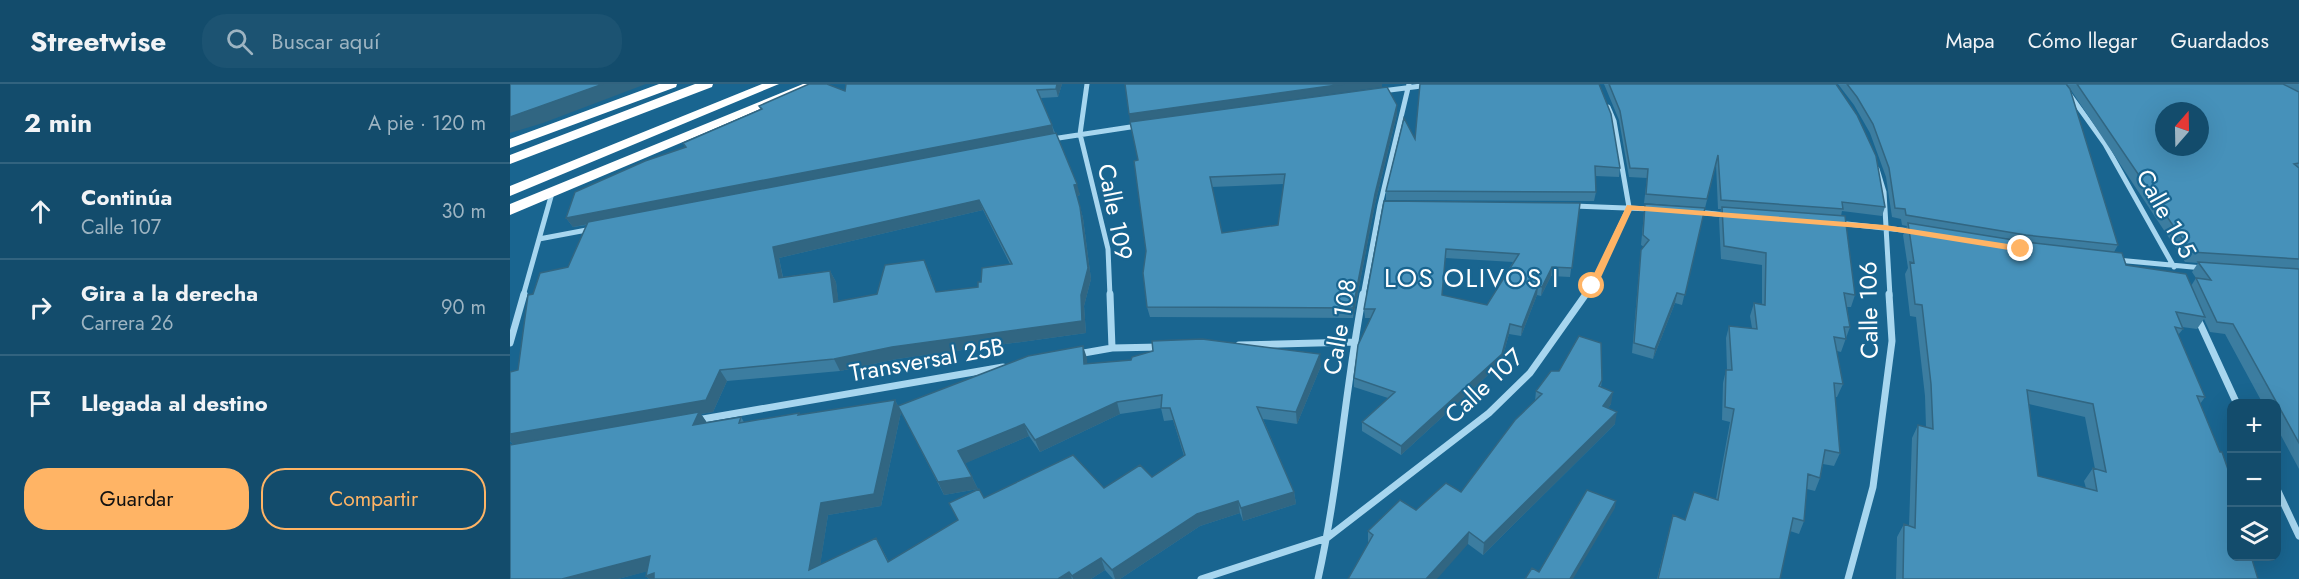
<!DOCTYPE html>
<html lang="es">
<head>
<meta charset="utf-8">
<style>
  body { margin:0; font-family:Jost,sans-serif; background:#1c5372; color:#f1f3f6 }
  .controls { position:absolute; right:18px; bottom:18px; display:grid; overflow:hidden; border-radius:12px; box-shadow:0 6px 24px #0002 }
  .controls button { width:54px; height:54px; display:grid; place-items:center; padding:0; border:0; border-bottom:2px solid #32637f; background:#134c6c; color:#f1f3f6; font:30px sans-serif }
  .compass { position:absolute; left:1645px; top:18px; width:54px; height:54px; border-radius:50%; background:#134c6c; box-shadow:0 6px 24px #0002; rotate:20deg }
  .stop { position:absolute; width:18px; height:18px; margin:-14px; border:4px solid #ffb465; border-radius:50%; background:#fff }
  .stop.end { background:#ffb465; border-color:#fff; box-shadow:0 2px 6px #0008 }
  .list { margin:0; padding:0; list-style:none }
  h2 { display:flex; justify-content:space-between; align-items:center; height:78px; margin:0; padding:0 24px; font-size:26px }
  h2 small { font-size:20px; font-weight:400; color:#9db4c2 }
  .list li { display:grid; grid-template-columns:39px 1fr auto; gap:18px; align-items:center; box-sizing:border-box; height:96px; padding:0 24px; border-top:2px solid #32637f }
  .list b { display:block; font-size:22px; white-space:nowrap }
  .list p { margin:0; font-size:20px; white-space:nowrap; color:#9db4c2 }
  .list em { font-size:20px; font-style:normal; color:#9db4c2 }
  .actions { display:flex; gap:12px; padding:18px 24px }
  .actions a { flex:1; padding:14px 0; border:2px solid #ffb465; border-radius:24px; text-align:center; font-size:21px; color:#ffb465 }
  .actions .main { background:#ffb465; color:#111 }
  .icon { flex:none; width:33px; height:33px; fill:none; stroke:currentColor; stroke-width:2; stroke-linecap:round; stroke-linejoin:round }
  .map { position:relative; flex:none; width:1789px; height:495px; overflow:hidden }
  header { display:flex; align-items:center; gap:36px; box-sizing:border-box; height:84px; padding:0 30px; background:#134c6c; border-bottom:2px solid #32637f }
  header strong { font-size:28px }
  nav { display:flex; gap:33px; margin-inline-start:auto; font-size:21px }
  .search { width:420px; height:54px; background:#1c5372; display:flex; align-items:center; gap:15px; box-sizing:border-box; padding:0 21px; border-radius:24px; color:#9db4c2; font-size:22px }
  main { display:flex }
  aside { flex:1; background:#134c6c }
  .map>svg:first-child { display:block }
</style>
</head>
<body>
<header>
<strong>Streetwise</strong>
<div class="search"><svg class="icon" aria-label="search" viewBox="0 0 24 24"><circle cx="10" cy="10" r="6"/><path d="M15 15l6 6"/></svg>Buscar aquí</div>
<nav><a>Mapa</a><a>Cómo llegar</a><a>Guardados</a></nav>
</header>
<main>
<aside>
<h2>2 min<small>A pie · 120 m</small></h2>
<ul class="list">
<li><svg class="icon" aria-label="ahead" viewBox="0 0 24 24"><path d="M12 20V5M6 11l6-6 6 6"/></svg><div><b>Continúa</b><p>Calle 107</p></div><em>30 m</em></li>
<li><svg class="icon" aria-label="right" viewBox="0 0 24 24"><path d="M7 20v-9h11M14 6l5 5-5 5"/></svg><div><b>Gira a la derecha</b><p>Carrera 26</p></div><em>90 m</em></li>
<li><svg class="icon" aria-label="arrive" viewBox="0 0 24 24"><path d="M6 21V4h12l-3 4 3 4H6"/></svg><div><b>Llegada al destino</b></div></li>
</ul>
<div class="actions"><a class="main">Guardar</a><a>Compartir</a></div>
</aside>
<div class="map">
<svg width="1789" height="495" viewBox="0 0 1789 495">
  <rect width="100%" height="100%" fill="#196590"/>
  <g fill="none" stroke-linecap="round" stroke-linejoin="round">
    <path stroke="#a7d6ef" stroke-width="5" d="M577 0 570 50 598 165 600 212
      M1552 0 1595 60 1664 183
      M872 7 927 0
      M542 55 627 42
      M1367 85 1374 108 1380 212
      M1064 122 1141 125
      M1187 128 1216 131
      M1328 139 1401 147
      M29 155 82 145
      M1607 176 1693 184
      M13 212 42 109
      M853 212 870 121 899 0
      M1075 212 1082 202 1119 123 1104 37 1098 23"/>
    <path stroke="#a7d6ef" stroke-width="7" d="M600 210 602 264
      M1687 233 1727 320
      M0 259 14 210
      M729 261 844 258
      M568 270 602 264 650 263
      M187 336 493 283
      M1766 403 1789 452
      M691 495 817 454 979 329 1020 289 1076 210
      M808 495C829 401 835 305 853 210
      M1338 495 1363 403 1382 257 1379 210"/>
    <path fill="#fff" fill-rule="evenodd" d="M149 0H167L166 3 0 64V55Z
      M185 0H203L202 3 0 80V71Z
      M252 0H269L0 112V102Z
      M293 0H310L0 131V120Z"/>
  </g>
  <path fill="#3c7da0" fill-rule="evenodd" d="M552 0 548 13 531 14 570 111 567 112 573 134 581 195 574 222 576 249 387 275 330 287 217 297 203 328 191 330 197 339 231 333 234 338 289 329 290 331 385 316 391 328 371 422 318 431 310 481 366 454 379 478 448 436 439 419 474 414 594 404 642 393 674 372 663 336 654 337 651 324 610 330 530 368 519 352 455 379 468 405 434 411 388 322 577 274V280L811 282 787 340 753 335 784 408 786 420 733 437 730 429 690 442 610 495H603L595 486 581 495H139L136 492 137 487 108 495H0L3 360 0 357V289L8 286 23 210 58 183 77 141 63 143 56 134 175 63 173 59 250 25 249 22 335 7ZM473 126 500 180 471 198 468 203 426 208 419 187 367 210 328 217 326 198 320 187 273 193 269 174Z
    M1094 0H1326L1375 123 1372 132 1332 127 1331 132 1345 211 1341 223H1337L1340 243 1331 268 1327 267 1333 300 1327 313H1325L1330 369 1324 382 1313 380 1310 394 1305 407 1297 405 1294 437 1289 450 1280 447 1270 495H1147L1163 431 1175 436 1206 415 1220 338 1212 336 1213 299 1216 286H1217L1216 254 1219 242 1242 244 1240 232 1244 219 1252 220V181L1211 175 1209 135 1211 125H1208L1206 80 1195 124 1134 119 1137 94 1119 93 1109 36Z
    M1328 0H1556L1608 161 1604 168 1616 181 1681 202 1686 194 1682 188 1688 179 1675 178 1557 0H1789V385L1767 344V320H1753L1715 250 1700 248 1694 235 1687 245 1672 243 1673 245 1668 251 1695 313 1690 320 1722 472H1745L1742 475 1748 495H1386L1387 453 1394 440 1399 442 1402 354 1408 341 1416 343 1415 312 1406 233 1400 232 1395 190 1398 184 1393 151 1397 142 1392 141 1391 135 1382 133 1376 93 1360 49 1344 21ZM1519 320 1575 333 1585 385 1583 384 1574 397 1576 404 1528 392Z
    M887 30 865 120 843 234 640 233 637 223 636 167 624 77ZM774 100 768 141 712 149 702 103Z
    M905 55 1110 84 1109 93 1085 92 1086 108 1084 117 876 116V107Z
    M874 117 1070 119 1060 193 1041 192 1031 212 1027 211 1011 252 999 250 991 279 891 371 852 347V338L878 314 844 303V294L861 234H855L854 225ZM935 174 1003 178 977 221 932 211Z
    M1135 120 1195 124 1172 221 1165 219 1143 275 1122 269 1130 176 1131 166 1134 163 1131 161 1134 129Z
    M1092 296 1091 303 1101 320 1098 324 1105 340 973 471 958 460 858 459V447L951 408 1025 317 1026 307Z"/>
  <path fill="#316682" d="M93 0H136L33 39 0 49V33Z
    M547 0H552L548 13 546 5Z
    M834 0H872V3L620 38 619 30Z
    M887 21V30L865 120 843 234V224L865 110Z
    M542 41 544 50 63 143 56 134Z
    M567 100 570 111 567 112 564 101Z
    M469 116 473 126 269 174 275 205 269 194 263 163Z
    M570 123 573 134 581 195 574 222 576 249 387 275 330 287 324 275 571 211Z
    M1042 183 1041 192 1031 212 1032 203Z
    M320 187 326 198 330 229 324 218Z
    M1028 202 1027 211 1011 252 1012 243Z
    M1167 209 1165 219 1143 275 1145 265Z
    M1000 240 999 250 991 279 891 371V362Z
    M573 262 577 274 578 292 574 280Z
    M810 270 811 282 787 340 786 328Z
    M210 286 217 297 203 328 191 330 198 340 5 362 0 357V350Z
    M1103 308 1101 320 1091 334 1093 322Z
    M385 316 391 328 371 422 318 431 308 495 299 486 311 419Z
    M607 318 610 330 530 368 525 356Z
    M1107 328 1105 340 973 471 974 459Z
    M514 340 519 352 454 380 448 367Z
    M462 393 468 405 434 411 428 398Z
    M784 408 786 420 733 437 731 424Z
    M728 417 730 429 690 442 610 495H605L602 486 687 430Z
    M1106 417 1105 424 1063 495H1060Z
    M959 448 958 460 927 495H916Z
    M140 472 150 484 108 495H52Z
    M591 474 595 486 581 495H563L562 492Z
    M559 488 562 495H548Z
    M144 489 149 495H139L136 492Z"/>
  <path fill="#4691ba" stroke="#316682" stroke-width="1.5" fill-rule="evenodd" d="M0 0H93L0 33Z
    M299 0H317L335 7 336 0H547L546 5 527 6 542 41 56 134 65 108 135 77 176 63 173 59 252 25 249 22Z
    M615 0H834L619 30Z
    M910 0H1089L1101 30 1110 84 1085 82 1086 108 876 107 894 34 905 55Z
    M1099 0H1326L1347 31 1366 72 1375 123 1332 118 1333 125 1211 116 1208 71 1197 115 1136 110 1138 85 1120 84 1110 27Z
    M1337 0H1556L1560 5 1608 161 1516 151 1396 131 1395 125 1385 124 1379 84 1363 40 1347 13Z
    M1567 0H1773L1789 8V79L1784 80 1789 84V175L1681 168ZM1654 27H1690V63H1654Z
    M877 3 887 21 865 110 843 224 637 223 633 189 636 167 624 77 628 76 620 38ZM775 90 768 141 712 149 700 93Z
    M546 49 567 100 564 101 570 123 578 184 571 211 572 237 382 263 324 275 210 286 196 316 0 350V288L8 286 18 211 23 210 30 189 58 183 78 138ZM469 116 502 180 472 184 471 198H468V203L426 208 414 176 375 181 367 210 324 218 320 187 269 194 263 163Z
    M874 117 1070 119 1062 184 1042 183 1032 203 1028 202 1012 243 1000 240 992 270 891 362 852 338 885 308 844 294 848 261 865 225H854ZM936 165 1009 170 977 221 932 211Z
    M1135 120 1195 124 1175 211 1167 209 1145 265 1124 259 1131 166 1139 156 1133 151Z
    M1212 123 1335 132 1345 211 1334 209 1340 243H1334L1336 255 1324 253 1333 300 1324 299 1330 369 1315 366 1310 394 1298 390 1294 437 1283 434 1270 495H1148L1163 431 1175 436 1184 408 1208 416 1224 325 1215 323 1216 286H1222L1219 242 1247 245 1244 219 1255 221 1256 169 1214 162Z
    M1398 139 1516 158 1612 169 1616 181 1676 190 1695 233 1666 228 1673 245 1665 243 1695 313 1687 312 1710 368H1712L1722 397V472H1741L1748 495H1393L1394 440 1405 444 1408 341 1423 345 1421 300 1412 221 1405 220 1400 178 1404 179ZM1517 306 1583 320 1596 388 1583 384 1587 407 1528 392Z
    M1688 178 1789 185V359L1723 240 1707 238 1686 194 1701 196Z
    M1069 252 1091 259 1092 296 1089 302 1103 308 1093 322 1107 328 974 459 959 448 916 495H838L863 451 858 447 890 416 906 426 936 399 951 408 1005 336 1032 310 1026 307 1041 287H1049Z
    M692 255 810 270 786 328 747 323 784 408 731 424 728 417 687 430 602 486 591 474 562 492 559 488 548 495H144V489L136 492 140 472 52 495H0V361L189 328 183 341 231 333 229 339 289 329 288 331 385 316 364 410 311 419 299 486 366 454 378 478 448 436 439 419 469 405 474 414 563 371 594 404 630 381 642 393 675 371 660 324H651L652 311 607 318 525 356 514 340 448 367 462 393 428 398 388 322 518 272 573 262 574 280 621 276 622 273 643 267 642 257Z
    M1077 406 1106 417 1060 495H1015L1022 484 1029 488Z"/>
  <path fill="#ffb465" d="M1117 121 1375 141 1511 162 1516 165 1511 168 1375 146 1122 126 1087 202 1079 204 1078 202Z"/>
  <g text-anchor="middle" stroke-width="4.5" stroke-linejoin="round" paint-order="stroke">
    <g font-size="24" fill="#fff" stroke="#196590">
      <text transform="translate(605 128) rotate(79)" y="8">Calle 109</text>
      <text transform="translate(1656 130) rotate(61)" y="8">Calle 105</text>
      <text transform="translate(1359 226) rotate(-91)" y="8">Calle 106</text>
      <text transform="translate(830 243) rotate(-80)" y="8">Calle 108</text>
      <text transform="translate(417 276) rotate(-10)" y="8">Transversal 25B</text>
      <text transform="translate(974 302) rotate(-43)" y="8">Calle 107</text>
    </g>
    <g font-size="26" letter-spacing="1.5" fill="#fff" stroke="#196590">
      <text x="962" y="203">LOS OLIVOS I</text>
    </g>
  </g>
</svg>
<div class="controls">
<button>+</button>
<button>−</button>
<button><svg class="icon" aria-label="layers" viewBox="0 0 24 24"><path d="M12 4l9 5-9 5-9-5zM3 14l9 5 9-5"/></svg></button>
</div>
<svg class="compass" viewBox="-18 -18 36 36"><path d="M0-13l5 13h-10z" fill="#e53935"/><path d="M0 13l5-13h-10z" fill="#9db4c2"/></svg>
<div class="stop" style="left:1082px;top:202px"></div>
<div class="stop end" style="left:1511px;top:165px"></div>
</div>
</main>
</body>
</html>
